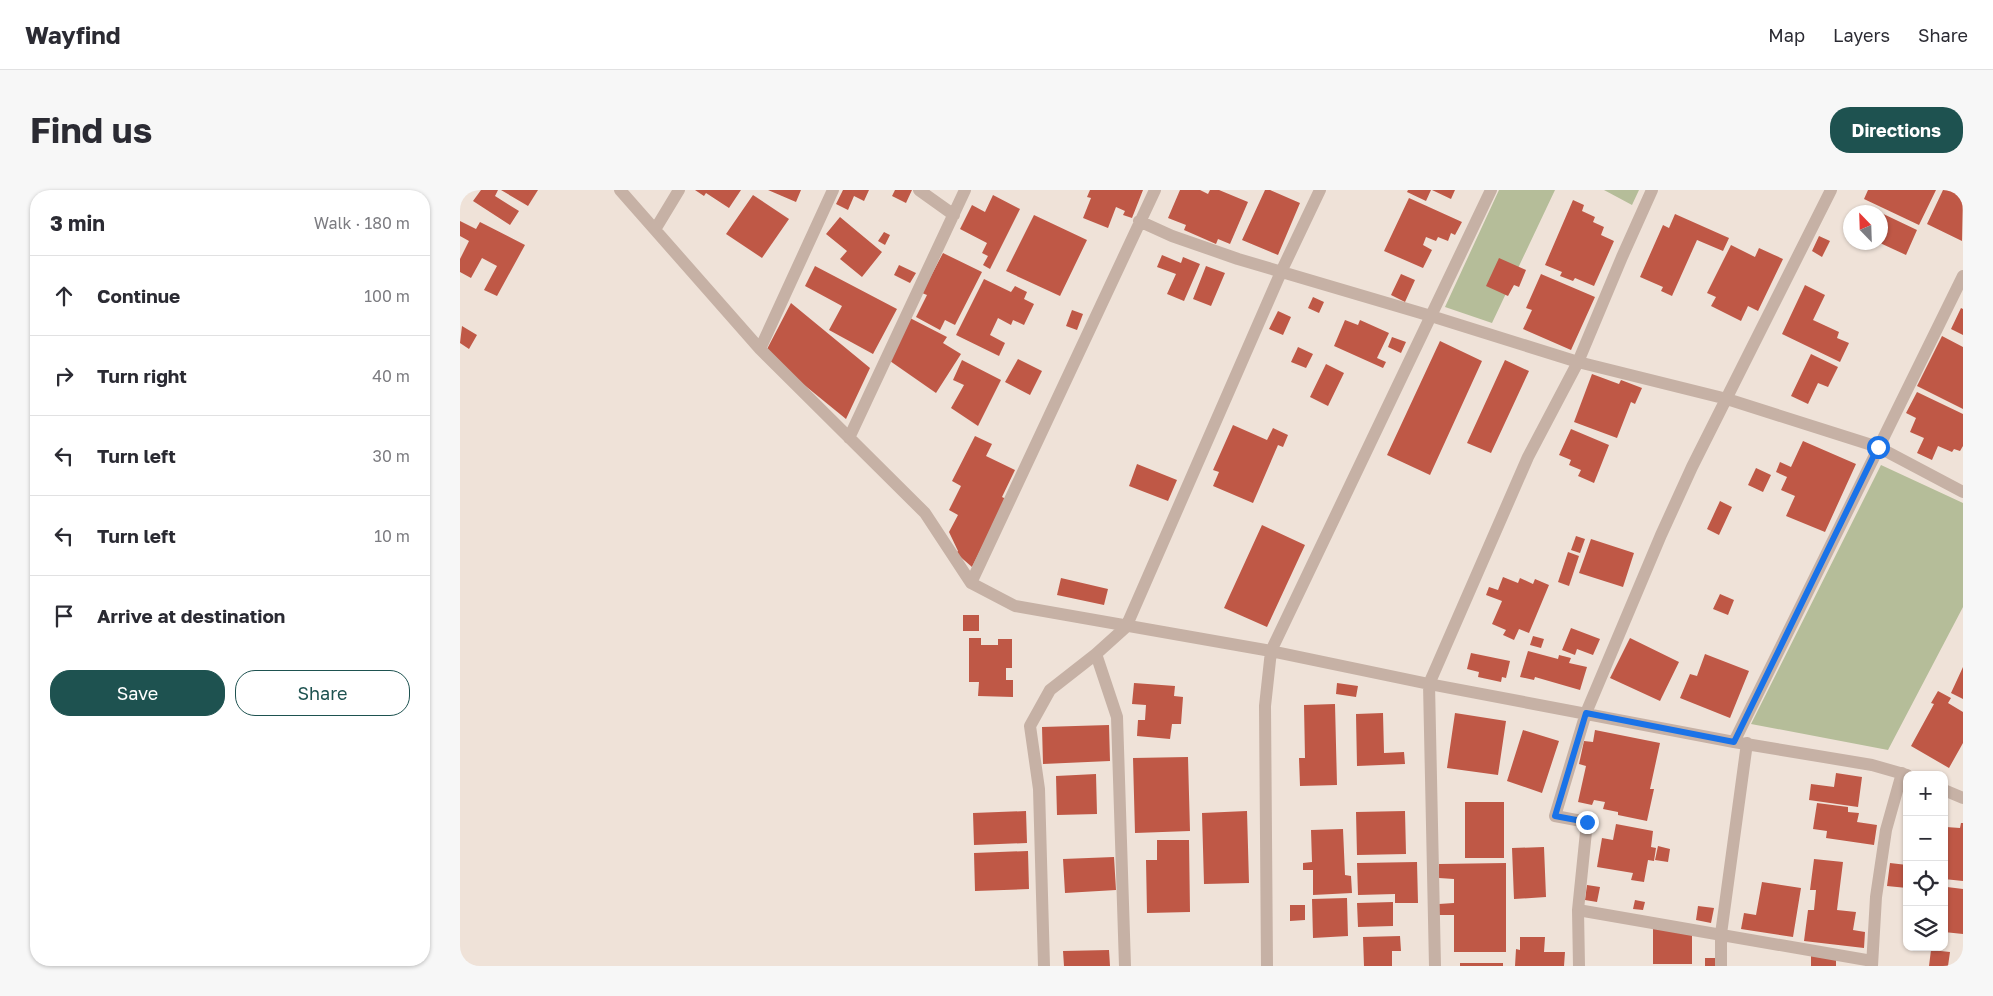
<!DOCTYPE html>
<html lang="en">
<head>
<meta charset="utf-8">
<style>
  body { margin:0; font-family:"Golos Text",sans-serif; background:#f7f7f7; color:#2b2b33 }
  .controls { position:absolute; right:15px; bottom:15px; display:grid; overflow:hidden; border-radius:10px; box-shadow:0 1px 4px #0004 }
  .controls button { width:45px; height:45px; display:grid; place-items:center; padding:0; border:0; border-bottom:1px solid #e1e1e2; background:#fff; color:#2b2b33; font:25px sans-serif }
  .compass { position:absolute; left:1383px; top:15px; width:45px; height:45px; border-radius:50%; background:#fff; box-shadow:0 1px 4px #0004; rotate:337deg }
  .stop { position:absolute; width:15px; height:15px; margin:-11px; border:4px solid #1a73e8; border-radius:50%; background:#fff }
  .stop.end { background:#1a73e8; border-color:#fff; box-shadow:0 1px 5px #0008 }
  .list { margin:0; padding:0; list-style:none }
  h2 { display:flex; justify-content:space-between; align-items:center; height:65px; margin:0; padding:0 20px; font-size:21px }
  h2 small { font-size:16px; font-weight:400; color:#7c7c81 }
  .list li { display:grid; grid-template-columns:32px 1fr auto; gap:15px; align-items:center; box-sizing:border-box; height:80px; padding:0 20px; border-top:1px solid #e1e1e2 }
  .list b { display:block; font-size:19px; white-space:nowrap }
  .list em { font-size:16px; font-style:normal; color:#7c7c81 }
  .actions { display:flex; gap:10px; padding:15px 20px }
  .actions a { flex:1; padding:11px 0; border:1px solid #1e5250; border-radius:20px; text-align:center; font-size:18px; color:#1e5250 }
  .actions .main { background:#1e5250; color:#fff }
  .icon { flex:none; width:28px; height:28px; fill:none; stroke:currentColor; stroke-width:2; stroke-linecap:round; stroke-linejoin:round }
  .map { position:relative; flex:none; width:1503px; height:776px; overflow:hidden; border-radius:20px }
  header { display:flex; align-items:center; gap:30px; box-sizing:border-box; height:70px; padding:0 25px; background:#fff; border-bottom:1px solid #e1e1e2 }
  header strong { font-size:24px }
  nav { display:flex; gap:28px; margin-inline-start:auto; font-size:18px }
  .intro { display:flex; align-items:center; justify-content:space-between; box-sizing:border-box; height:120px; padding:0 30px }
  h1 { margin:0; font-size:35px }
  .button { padding:12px 22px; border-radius:20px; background:#1e5250; color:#fff; font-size:18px; font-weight:700 }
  main { display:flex; gap:30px; padding:0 30px }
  aside { flex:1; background:#fff; border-radius:20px; box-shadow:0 1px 4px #0004 }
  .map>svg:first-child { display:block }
</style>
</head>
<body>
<header>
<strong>Wayfind</strong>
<nav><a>Map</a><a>Layers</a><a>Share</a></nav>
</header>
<div class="intro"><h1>Find us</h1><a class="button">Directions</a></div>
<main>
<aside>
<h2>3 min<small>Walk · 180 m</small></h2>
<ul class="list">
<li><svg class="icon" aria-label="ahead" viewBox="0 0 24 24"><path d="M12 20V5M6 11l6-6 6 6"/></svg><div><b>Continue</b></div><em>100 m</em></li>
<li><svg class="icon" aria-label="right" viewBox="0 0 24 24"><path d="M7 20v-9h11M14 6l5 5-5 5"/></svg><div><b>Turn right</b></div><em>40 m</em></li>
<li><svg class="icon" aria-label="left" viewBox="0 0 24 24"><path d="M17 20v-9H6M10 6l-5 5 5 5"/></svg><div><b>Turn left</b></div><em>30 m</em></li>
<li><svg class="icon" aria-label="left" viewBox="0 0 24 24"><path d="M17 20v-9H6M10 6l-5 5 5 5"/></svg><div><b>Turn left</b></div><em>10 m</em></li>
<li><svg class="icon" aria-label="arrive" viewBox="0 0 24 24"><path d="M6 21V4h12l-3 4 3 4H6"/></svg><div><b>Arrive at destination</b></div></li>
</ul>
<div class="actions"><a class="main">Save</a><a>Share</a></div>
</aside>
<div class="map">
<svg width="1503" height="776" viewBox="0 0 1503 776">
  <rect width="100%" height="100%" fill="#efe2d8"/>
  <path fill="#b5bd99" d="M1039 0H1095L1032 133 985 117Z
    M1144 0H1179L1172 15Z
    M1421 275 1503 313V417L1428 560 1291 534Z"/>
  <path fill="#bf5846" d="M21 0H38L35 6 59 21 50 35 13 11Z
    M41 0H78L68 16Z
    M235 0H281L269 18 246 3 244 6Z
    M308 0H341L336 12Z
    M383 0H409L404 11 394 6 388 20 376 14Z
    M435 0H452L446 13 432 6Z
    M630 0H683L672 28 663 25 665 21 656 17 648 38 623 28 631 8 627 7Z
    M720 0H740L748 4 750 0H759L788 12 770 54 758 49 756 54 724 40 726 35 708 28Z
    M805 0H810L840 13 818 65 782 50Z
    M948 0H971L966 11 947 2Z
    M972 0H995L991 9Z
    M1408 0H1476L1459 35 1404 9Z
    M1483 0H1495L1503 4 1502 51 1467 34Z
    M293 5 329 29 302 68 266 44Z
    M533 5 560 19 530 79 523 75 528 66 522 63 527 53 500 39 512 15 525 22Z
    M949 8 1002 32 995 45 991 43 988 51 978 47 976 51 966 47 963 55 972 60 963 78 924 61Z
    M1113 10 1124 15 1122 21 1135 27 1133 32 1144 37 1141 45 1154 51 1134 96 1115 88 1113 91 1100 86 1102 82 1085 75Z
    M1415 20 1457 40 1446 65 1420 53V22H1414Z
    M1215 24 1269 48 1263 61 1237 50 1212 106 1201 101 1203 97 1180 87 1203 35 1209 38Z
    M574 25 627 50 600 106 546 81Z
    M380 27 422 62 402 87 380 69 387 61 366 44Z
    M0 31 16 39 20 32 65 55 37 106 24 100 37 76 22 68 11 88 0 82V69L9 51 0 46Z
    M424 42 430 45 425 55 418 51Z
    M1359 46 1370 51 1362 67 1352 61Z
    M1271 55 1295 67 1299 58 1323 69 1298 121 1288 116 1281 131 1251 116 1256 107 1247 103Z
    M483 63 522 82 495 135 485 130 480 140 456 127 467 105 462 103Z
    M702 65 721 73 723 67 740 74 724 111 707 104 716 84 697 77Z
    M1039 68 1066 80 1059 97 1054 95 1048 106 1026 96Z
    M439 75 456 83 450 93 434 85Z
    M355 76 437 119 413 164 369 140 382 116 345 96Z
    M746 76 765 83 751 116 733 109Z
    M941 84 955 90 945 112 931 105Z
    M1081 84 1135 107 1111 160 1063 139 1072 120 1066 118Z
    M524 89 551 102 555 96 567 102 564 109 574 114 564 135 553 130 551 135 538 128 530 145 545 153 539 166 496 145Z
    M1345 95 1365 105 1353 130 1379 142 1377 148 1389 153 1380 172 1322 144Z
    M853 107 864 112 859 123 848 118Z
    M331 113 410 178 386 229 305 163Z
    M1501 118 1503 119V145L1491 139Z
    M612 120 623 124 617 140 606 136Z
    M818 121 831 127 823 145 809 139Z
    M450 128 487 147 483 153 501 164 476 203 430 171Z
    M885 130 898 135 900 130 929 143 917 168 926 172 923 178 874 156Z
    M2 136 17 145 9 159 0 153Z
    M1482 146 1503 157V219L1457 196Z
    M932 147 946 152 941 163 928 157Z
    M980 151 1022 171 970 285 927 265Z
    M838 157 853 164 846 178 831 172Z
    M1351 164 1378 177 1368 197 1358 193 1348 214 1331 206Z
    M558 169 582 181 570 205 545 192Z
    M502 170 541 190 518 236 491 218 504 195 493 190Z
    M1045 170 1069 181 1031 263 1007 253Z
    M866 174 884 183 868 216 850 207Z
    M1132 184 1159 194 1161 190 1182 198 1175 214 1171 212 1157 248 1114 232Z
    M1457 202 1503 224V256L1500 261 1494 259 1492 262 1478 256 1472 270 1457 263 1464 248 1450 242 1456 228 1446 223Z
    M773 235 807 250 813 238 828 245 823 257 818 255 793 313 753 296 759 282 753 280Z
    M1111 239 1149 255 1134 293 1118 286 1121 280 1109 275 1111 270 1099 265Z
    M515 246 532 254 526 266 555 280 542 307 546 309 512 377 496 363 498 361 489 342 498 325 489 320 501 296 492 291Z
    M1343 251 1396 274 1365 342 1326 326 1335 306 1321 300 1327 287 1316 282 1320 272 1331 277Z
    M677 274 717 290 708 311 669 296Z
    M1296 278 1311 285 1303 302 1288 295Z
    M1260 311 1272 317 1259 345 1247 339Z
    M802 335 845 355 807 437 764 418Z
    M1116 346 1125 349 1120 363 1111 360Z
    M1131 349 1174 363 1163 397 1119 383Z
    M1108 362 1119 366 1109 396 1098 392Z
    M1043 387 1058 393 1060 388 1073 394 1075 389 1089 395 1069 443 1059 439 1054 450 1043 445 1046 440 1032 434 1042 411 1026 405 1029 397 1038 400Z
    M601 388 648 399 644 415 597 405Z
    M1260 404 1274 410 1268 425 1253 419Z
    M503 425H519V441H503Z
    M1111 438 1140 449 1133 465 1117 459 1115 465 1102 460Z
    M1073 446 1084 449 1081 458 1070 455Z
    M509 448H521V455H538V449H552V478H546V490H553V507L518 506 519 492H509Z
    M1170 448 1219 472 1200 511 1150 488Z
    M1068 461 1098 469 1099 465 1111 468 1109 473 1127 477 1120 500 1075 487 1074 490 1060 487Z
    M1011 463 1050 471 1046 488 1042 487 1041 492 1018 487 1019 482 1007 479Z
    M1245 464 1289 481 1270 528 1220 508 1230 484 1237 486Z
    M1503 477V509L1491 503Z
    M674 493 715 496 714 506 723 507 721 534H712L710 549 677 546 678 530H685L686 515 672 514Z
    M877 493 898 496 896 507 876 504Z
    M1478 501 1491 508 1488 513 1503 522V553L1489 578 1451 556 1474 514 1471 513Z
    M875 514 877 595 840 596 839 568H845L844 515Z
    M923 523 924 563 944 562 945 574 897 576 896 524Z
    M995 523 1046 531 1038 585 987 578Z
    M649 535 650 571 583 574 582 537Z
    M1063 540 1099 551 1082 603 1047 591Z
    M1135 540 1200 553 1190 599H1194L1187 631 1158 625V622L1143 619 1145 612 1134 610 1132 615 1118 612 1126 576 1119 574 1124 551 1133 552Z
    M728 567 730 641 675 643 673 568Z
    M1376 583 1402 587 1398 617 1349 610 1351 594 1374 597Z
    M636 584 637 624 597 625 596 586Z
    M1005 612H1044V668H1005Z
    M1357 613 1388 617V622L1399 623 1397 632 1417 635 1414 655 1366 648 1367 641 1353 639Z
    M566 621 567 653 514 655 513 623Z
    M787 621 789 693 744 694 742 623Z
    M945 621 946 664 897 665 896 622Z
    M1501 633H1503V691L1484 689 1486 637 1500 638Z
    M1156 634 1193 641 1191 657 1196 658 1194 671 1188 670 1184 692 1171 690 1173 683 1137 677 1142 648 1153 650Z
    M883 639 885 685 891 686 892 703 853 705V680H843V673L852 672 851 640Z
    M697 650H729L730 722 687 723 686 670H697Z
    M1198 656 1210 659 1208 672 1195 670Z
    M1084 657 1086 707 1054 709 1052 658Z
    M568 661 569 699 515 701 514 663Z
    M654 667 656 700 605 703 603 669Z
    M1354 669 1383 672 1377 720 1396 722 1393 740 1405 742 1404 758 1344 751 1348 720H1354L1356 700H1350Z
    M957 672 958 713H935V704L898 705 897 673Z
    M1046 673V762H994V725H979V714L994 713V689L979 688V674Z
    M1430 673 1447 675V698L1427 696Z
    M1302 692 1341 698 1333 747 1281 739 1284 723 1296 725Z
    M1127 695 1140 697 1137 712 1125 710Z
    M1487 697 1503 699V744L1484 742Z
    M887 708 888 746 853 748 852 709Z
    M1175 710 1185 712 1183 720 1173 719Z
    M933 712V736L898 737 897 713Z
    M830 715H845V730L830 731Z
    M1238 716 1254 718 1251 733 1236 730Z
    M1193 738 1232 745V774H1193Z
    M940 746 941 761H932V776H904L903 747Z
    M1060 747H1085L1084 762H1105L1104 776H1055L1056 759 1060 760Z
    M649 760 650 776H604L603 761Z
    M1471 760 1490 762 1488 776H1469Z
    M1351 766 1376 767V776H1351Z
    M1245 768H1255V776H1245Z
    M1000 773H1043V776H1000Z"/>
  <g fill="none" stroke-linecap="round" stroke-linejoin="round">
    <path stroke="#c6b1a5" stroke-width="12" d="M160 0 300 159 465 323 511 393 555 416 811 461 969 494 1274 552 1412 575 1447 585
      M459 0 494 25
      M679 31 712 46 778 69 971 126 1118 172 1267 209 1418 257 1503 302
      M196 38 219 0
      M300 159 373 0
      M389 248 505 0
      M511 393 695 0
      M1274 552 1503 86
      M1484 600 1503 608
      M1118 720 1412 771
      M584 776 579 599 570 536 590 500 636 464
      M665 776 657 527 636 464 666 437 821 82 860 0
      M807 776 805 516 811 461 1031 0
      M975 776 969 494 1068 267 1118 172 1162 67 1192 0
      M1119 776 1118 720 1127 632 1095 626 1126 523 1201 345 1232 277 1371 0
      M1261 776V744L1287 553
      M1412 776 1416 707 1426 640 1442 583"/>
  </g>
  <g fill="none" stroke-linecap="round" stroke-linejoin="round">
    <path stroke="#1a73e8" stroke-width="6" d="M1127 632 1095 626 1126 523 1274 552 1418 257"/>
  </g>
</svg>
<div class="controls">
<button>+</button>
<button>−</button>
<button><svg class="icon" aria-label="locate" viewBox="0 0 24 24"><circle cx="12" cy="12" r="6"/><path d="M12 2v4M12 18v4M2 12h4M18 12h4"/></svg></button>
<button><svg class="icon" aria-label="layers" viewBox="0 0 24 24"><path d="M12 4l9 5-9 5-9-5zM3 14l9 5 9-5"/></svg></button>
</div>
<svg class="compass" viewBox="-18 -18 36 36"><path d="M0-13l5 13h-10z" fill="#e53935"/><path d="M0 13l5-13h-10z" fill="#7c7c81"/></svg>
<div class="stop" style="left:1418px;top:257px"></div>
<div class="stop end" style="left:1127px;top:632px"></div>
</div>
</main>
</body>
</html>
